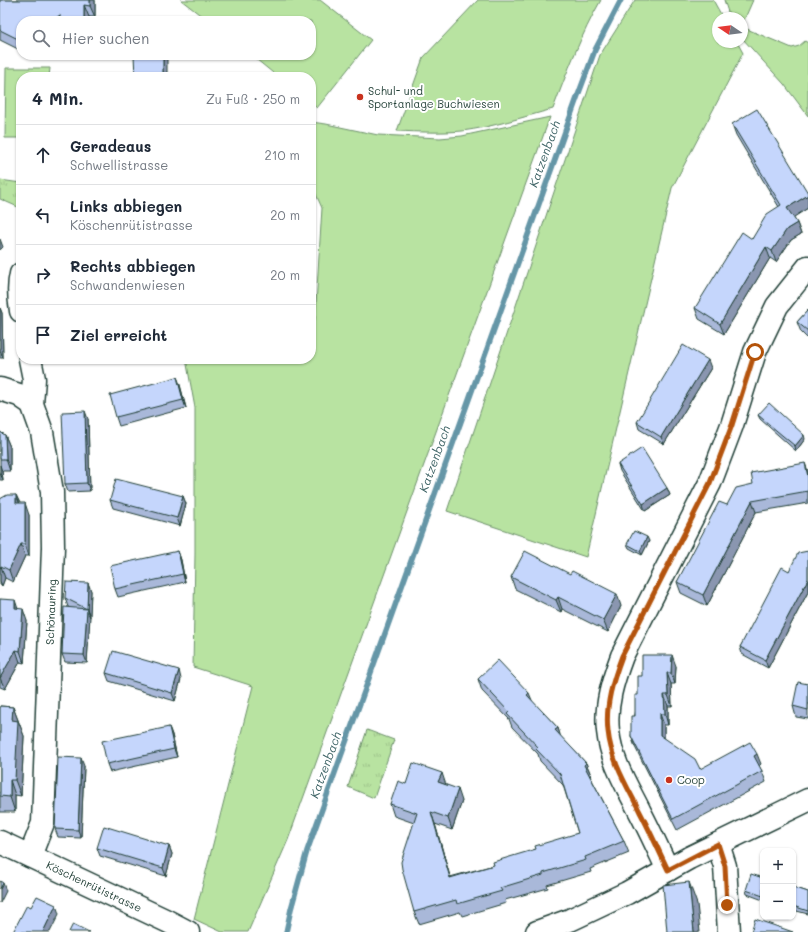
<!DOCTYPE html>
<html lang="de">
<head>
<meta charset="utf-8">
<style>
  body { margin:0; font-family:Mali,sans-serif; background:#f6f6f7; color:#1f2937 }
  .controls { position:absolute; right:12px; bottom:12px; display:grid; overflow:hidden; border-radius:8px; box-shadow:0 1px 3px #0004 }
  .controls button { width:36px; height:36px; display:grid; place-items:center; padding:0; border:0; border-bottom:1px solid #e0e1e3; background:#fff; color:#1f2937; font:20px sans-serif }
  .compass { position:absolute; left:712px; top:12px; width:36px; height:36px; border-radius:50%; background:#fff; box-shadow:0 1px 3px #0004; rotate:283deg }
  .stop { position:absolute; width:12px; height:12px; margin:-9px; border:3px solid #b45309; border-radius:50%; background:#fff }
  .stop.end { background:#b45309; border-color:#fff; box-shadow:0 1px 4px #0008 }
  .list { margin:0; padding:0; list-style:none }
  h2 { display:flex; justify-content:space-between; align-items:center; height:52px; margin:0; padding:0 16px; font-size:17px }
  h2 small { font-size:13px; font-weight:400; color:#747a83 }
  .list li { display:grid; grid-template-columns:26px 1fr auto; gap:12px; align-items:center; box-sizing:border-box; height:60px; padding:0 16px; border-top:1px solid #e0e1e3 }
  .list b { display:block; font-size:15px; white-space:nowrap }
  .list p { margin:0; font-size:13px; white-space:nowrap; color:#747a83 }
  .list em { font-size:13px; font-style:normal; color:#747a83 }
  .icon { flex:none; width:22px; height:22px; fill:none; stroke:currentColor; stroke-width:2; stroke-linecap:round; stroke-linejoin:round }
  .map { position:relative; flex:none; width:808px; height:932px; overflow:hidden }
  .search { position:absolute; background:#fff; box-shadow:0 1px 3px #0004; left:16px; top:16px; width:300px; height:44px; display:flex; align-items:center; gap:10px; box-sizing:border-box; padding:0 14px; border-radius:16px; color:#747a83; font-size:15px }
  .panel { position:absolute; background:#fff; box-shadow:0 1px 3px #0004; left:16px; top:72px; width:300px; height:292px; border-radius:16px }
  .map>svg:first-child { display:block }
</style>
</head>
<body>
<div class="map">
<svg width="808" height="932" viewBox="0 0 808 932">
  <defs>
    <pattern id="park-tufts" width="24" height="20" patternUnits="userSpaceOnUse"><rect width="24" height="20" fill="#b8e3a1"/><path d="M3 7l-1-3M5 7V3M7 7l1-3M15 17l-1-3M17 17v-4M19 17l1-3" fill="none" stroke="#9ec48b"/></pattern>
  </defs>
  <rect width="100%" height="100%" fill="#fff"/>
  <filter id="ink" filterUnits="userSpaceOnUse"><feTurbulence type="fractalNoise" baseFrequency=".025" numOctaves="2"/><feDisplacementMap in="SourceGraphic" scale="8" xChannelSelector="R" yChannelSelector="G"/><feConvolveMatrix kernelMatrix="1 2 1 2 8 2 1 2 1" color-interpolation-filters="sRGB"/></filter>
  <g filter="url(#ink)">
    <path fill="#b8e3a1" stroke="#6c906a" d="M181 0H320L371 40 317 108 311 103V77H278L251 55H311V21H208Z
      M478 0H601C581 35 567 72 553 109 523 117 493 127 462 131 441 133 419 132 397 131L423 58Z
      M635 0H713L723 18H718V42H737L743 53 672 188 586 557 447 511 600 55Z
      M724 0H753L742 25V18H730Z
      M742 27 792 48 799 46 805 41 808 43V116L784 84 742 38Z
      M6 68H50L49 77H21V138H5Z
      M550 117 288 840 248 932H222L194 919 253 686 193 667 195 554V408L186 359H311V320H315L322 208 311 183V122L326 124 378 135 440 138 462 136Z"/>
    <path fill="url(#park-tufts)" stroke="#6c906a" d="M0 180 21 183V210L18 207 0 199Z
      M367 730 394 740 374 798 348 787Z"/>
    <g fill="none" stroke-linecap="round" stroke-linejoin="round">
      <path stroke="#6596a7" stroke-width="5.5" d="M286 932 291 909 307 851 577 98 595 50 621 0"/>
      <g stroke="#1f3d34" stroke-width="25">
        <g id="minor">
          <path d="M21 274C18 286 19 299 21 311"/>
          <path d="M30 359 34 379 32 404"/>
          <path d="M0 389 19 395 32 404 42 432 52 492 53 547 43 823 30 856"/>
          <path id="s1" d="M0 842 167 921 188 932"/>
          <path d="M718 844 725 866 729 932"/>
          <path d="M668 870C659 851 650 831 640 812 627 786 611 761 608 731 605 705 613 680 622 656L710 483 732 425 755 352 777 306 808 267"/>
          <path d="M537 932 570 920 627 893 689 858 808 800"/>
        </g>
      </g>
      <use href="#minor" stroke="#fff" stroke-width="22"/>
    </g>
    <path fill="#a9b8d9" stroke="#1f3d34" d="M0 0H95V17H89V21H21V50H20L0 40Z
      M732 124 808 193V208L793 217 797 223 801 234 791 240 776 262 770 258 724 334 699 319 695 308 752 239 779 207 736 135Z
      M0 308 2 313 3 358H0Z
      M808 310V339L801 332 797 322Z
      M711 368 664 444 639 429 637 422Z
      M177 377 180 385 186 408 119 426 116 417Z
      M758 415 805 439 796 451 760 419Z
      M88 419 90 491 68 492 65 484Z
      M0 432 5 435 10 447V471H2L3 480H0Z
      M618 464 667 488 670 495 645 511 620 471Z
      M808 471V503L756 512 707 606 681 593 677 582 727 505Z
      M16 495 20 503 29 515V556H25L13 582 5 578 2 586 0 585V499Z
      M183 496 186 504 180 526 113 508 110 500Z
      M649 541 642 555 629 548 627 544Z
      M178 551 181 560 185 582 118 597 115 589Z
      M808 551V592L768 668 742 654 740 647 789 571Z
      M511 577 621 606 608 632 562 609 561 612 515 589Z
      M88 583 91 591 87 663 65 662 62 654 70 608 68 607 65 598Z
      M0 599 18 609 27 621 24 663 20 662 5 689 0 687Z
      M676 666 675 684H671L672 706H668V725H664V738L700 769 761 764 759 766 762 771 766 782 677 830 635 747 631 736 642 676Z
      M106 673 181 679 175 701 109 681Z
      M478 679 532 701 558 728 560 736 586 763 591 775 590 776 624 841 629 853 590 869 591 872 547 885 548 888 505 900 506 903 462 916 460 912 419 924 414 912V823L394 816 390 804 406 784 446 785 462 801 452 830 435 824 450 877 494 865 578 833 563 785 540 761 538 754 512 727 509 719 482 691Z
      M808 684V719L796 717 793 706Z
      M0 706 13 707 24 736 21 796 15 795V812H0Z
      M169 727 172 735 177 757 110 772 107 764Z
      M84 766 81 838 58 837 55 829Z
      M169 846 172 854 166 876 100 856 97 848Z
      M763 878V900L747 894 746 890Z
      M793 887 808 892V914L793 910Z"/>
    <path fill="#8a96b0" stroke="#1f3d34" d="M90 0H95V17L90 6Z
      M84 5 89 17V21H84Z
      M60 15 62 21H52Z
      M163 55H166L167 57V77H163Z
      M808 195V208L791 219 787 208Z
      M797 223 801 234 791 240 776 262 772 251 787 229Z
      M0 239 3 247 0 250Z
      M766 247 770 258 724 334 720 324Z
      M0 308 2 313 3 358 0 350Z
      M708 360 711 368 664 444 661 437Z
      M177 377 180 385 186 408 183 400Z
      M85 411 88 419 90 491 87 483Z
      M5 435 10 447V471L6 459Z
      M804 435 805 439 796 451 795 446Z
      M805 463 808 471V477Z
      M0 465 2 471 3 480 0 473Z
      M667 488 670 495 645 511 643 504Z
      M16 495 21 507 16 503Z
      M183 496 186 504 180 526 177 518Z
      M752 501 756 512 707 606 703 595Z
      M25 503 29 515V556L25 544Z
      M647 537 649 541 642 555 640 551Z
      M21 544 25 556 13 582 9 570Z
      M178 551 181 560 185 582 183 574Z
      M1 566 5 578 2 586 0 581V568Z
      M808 579V592L768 668 765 660Z
      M88 583 91 591 90 617 87 609Z
      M617 594 621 606 608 632 603 620Z
      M558 597 562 609 561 612 556 600Z
      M15 600 19 612 15 608Z
      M23 609 27 621 24 663 20 651Z
      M87 609 90 617 87 663 84 655Z
      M16 650 20 662 5 689 0 678Z
      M672 655 676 666 675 684 671 673Z
      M179 670 181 679 175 701 172 693Z
      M667 673 671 684 672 706 668 695Z
      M529 693 534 705 527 695Z
      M664 695 668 706V725L665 714Z
      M13 707 24 736 21 796 15 780 12 720Z
      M660 714 664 725V746L660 735Z
      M169 727 172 735 177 757 174 749Z
      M558 728 562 741 555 730Z
      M757 754 761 764 758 767 754 756Z
      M81 758 84 766 81 838 78 830Z
      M586 763 591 775 589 777 584 765Z
      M442 773 446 785 438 782Z
      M10 780 15 795V812L10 797Z
      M458 789 462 801 452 830 448 818Z
      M431 812 435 824 454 890 450 878Z
      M169 846 172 854 166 876 163 868Z
      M689 882 697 904 700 932H694Z
      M3 883 6 891 0 903V889Z
      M56 905 59 914 50 932H43Z"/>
    <path fill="#c5d6fc" stroke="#1f3d34" d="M0 0H90V6L84 5V21H60V15L52 21H21V39L16 38 0 30Z
      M134 55H163V77H135Z
      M757 109 808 193V195L787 208 797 223 787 229 772 251 766 247 720 324 695 308 742 232 752 239 767 214 781 205 732 124Z
      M808 310V331L797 322Z
      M683 345 708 360 661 437 637 422Z
      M177 377 183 400 116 417 110 395Z
      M769 403 804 435 795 446 758 415Z
      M85 411 87 483 65 484 62 412Z
      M0 432 5 435 6 459H0Z
      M642 448 667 488 643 504 618 464Z
      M805 463 808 477V491L752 501 703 595 677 582 719 502 727 505 736 488 753 484 751 473Z
      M116 479 183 496 177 518 110 500Z
      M7 495H16V503H25V544H21L9 570 1 566 0 568V499Z
      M634 531 647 537 640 551 627 544Z
      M178 551 183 574 115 589 110 566Z
      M525 551 570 574 572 571 617 594 603 620 558 597 556 600 511 577Z
      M808 551V579L765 660 740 647 782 567 789 571 798 553Z
      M66 582 88 583 87 609 65 598Z
      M0 599 15 600V608L23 609 20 651 16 650 0 678Z
      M64 607 87 609 84 655 62 654Z
      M113 651 179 670 172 693 106 673Z
      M642 655H672L671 673H667L668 695H664L665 714H660V735L695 759 700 769 750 742 757 754 754 756 762 771 673 819 631 736V716H635V695H638V676H642Z
      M498 660 529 693 527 695 558 728 555 730 586 763 584 765 624 841 585 857 586 860 543 873V875L500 888 502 891 457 904 456 900 414 912 402 869 401 862 417 813 390 804 398 781 406 784 413 763 442 773 438 782 458 789 448 818 431 812 450 878 494 865 493 862 536 849 535 846 578 833 560 774 536 749 538 747 507 714 509 712 478 679Z
      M798 682 808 684V710L793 706Z
      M0 706 13 707 12 720 18 721 15 780H10V797L0 796Z
      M169 727 174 749 107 764 102 741Z
      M58 757 81 758 78 830 55 829Z
      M104 826 169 846 163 868 97 848Z
      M751 874 763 878V896L746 890Z
      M0 881 3 883 0 889Z
      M689 882 694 932H667L663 885Z
      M793 887 808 892V911L793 906Z
      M37 896 56 905 43 932H13L27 905 31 907Z
      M755 919 793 932H751Z
      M73 924 89 932H69Z"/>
  </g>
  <g fill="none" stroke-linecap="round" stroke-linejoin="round" filter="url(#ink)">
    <path stroke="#b45309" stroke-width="5" d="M727 905 725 866 718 844 668 870C659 851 650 831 640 812 627 786 611 761 608 731 605 705 613 680 622 656L710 483 732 425 755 352"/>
  </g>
  <g fill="#c8321e" stroke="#fff" stroke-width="1.5">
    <circle cx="360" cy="97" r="4"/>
    <circle cx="669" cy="780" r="4"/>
  </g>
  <g text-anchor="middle" stroke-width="4" stroke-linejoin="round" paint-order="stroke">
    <g font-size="11" fill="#1f3d34" stroke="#fff" text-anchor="start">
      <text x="368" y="95">Schul- und<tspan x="368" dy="13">Sportanlage Buchwiesen</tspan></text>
      <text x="677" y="784">Coop</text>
    </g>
    <g font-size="11" fill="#1f3d34" stroke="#fff">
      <text transform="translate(51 612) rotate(-88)" y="4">Schönauring</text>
      <text dy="4" stroke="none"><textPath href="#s1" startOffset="104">Köschenrütistrasse</textPath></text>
    </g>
    <g font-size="12" font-style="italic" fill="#3c6264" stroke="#fff">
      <text transform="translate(545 154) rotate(-70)" y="4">Katzenbach</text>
      <text transform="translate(435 459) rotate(-70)" y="4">Katzenbach</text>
      <text transform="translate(326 765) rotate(-70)" y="4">Katzenbach</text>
    </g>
  </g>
</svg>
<div class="controls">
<button>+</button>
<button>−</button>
</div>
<svg class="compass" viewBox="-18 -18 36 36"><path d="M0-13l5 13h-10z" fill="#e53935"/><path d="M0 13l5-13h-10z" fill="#747a83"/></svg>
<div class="stop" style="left:755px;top:352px"></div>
<div class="stop end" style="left:727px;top:905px"></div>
<div class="search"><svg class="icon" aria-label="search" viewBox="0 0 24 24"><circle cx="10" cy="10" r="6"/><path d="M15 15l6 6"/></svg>Hier suchen</div>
<section class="panel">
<h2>4 Min.<small>Zu Fuß · 250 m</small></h2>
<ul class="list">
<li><svg class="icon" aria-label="ahead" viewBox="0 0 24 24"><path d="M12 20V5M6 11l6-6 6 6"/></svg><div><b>Geradeaus</b><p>Schwellistrasse</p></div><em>210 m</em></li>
<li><svg class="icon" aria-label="left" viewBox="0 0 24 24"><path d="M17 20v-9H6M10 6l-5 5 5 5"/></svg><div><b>Links abbiegen</b><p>Köschenrütistrasse</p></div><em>20 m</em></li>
<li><svg class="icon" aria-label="right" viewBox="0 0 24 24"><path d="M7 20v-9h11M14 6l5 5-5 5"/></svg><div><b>Rechts abbiegen</b><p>Schwandenwiesen</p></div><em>20 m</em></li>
<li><svg class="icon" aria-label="arrive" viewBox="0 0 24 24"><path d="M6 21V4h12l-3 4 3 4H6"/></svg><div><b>Ziel erreicht</b></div></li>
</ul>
</section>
</div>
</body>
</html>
